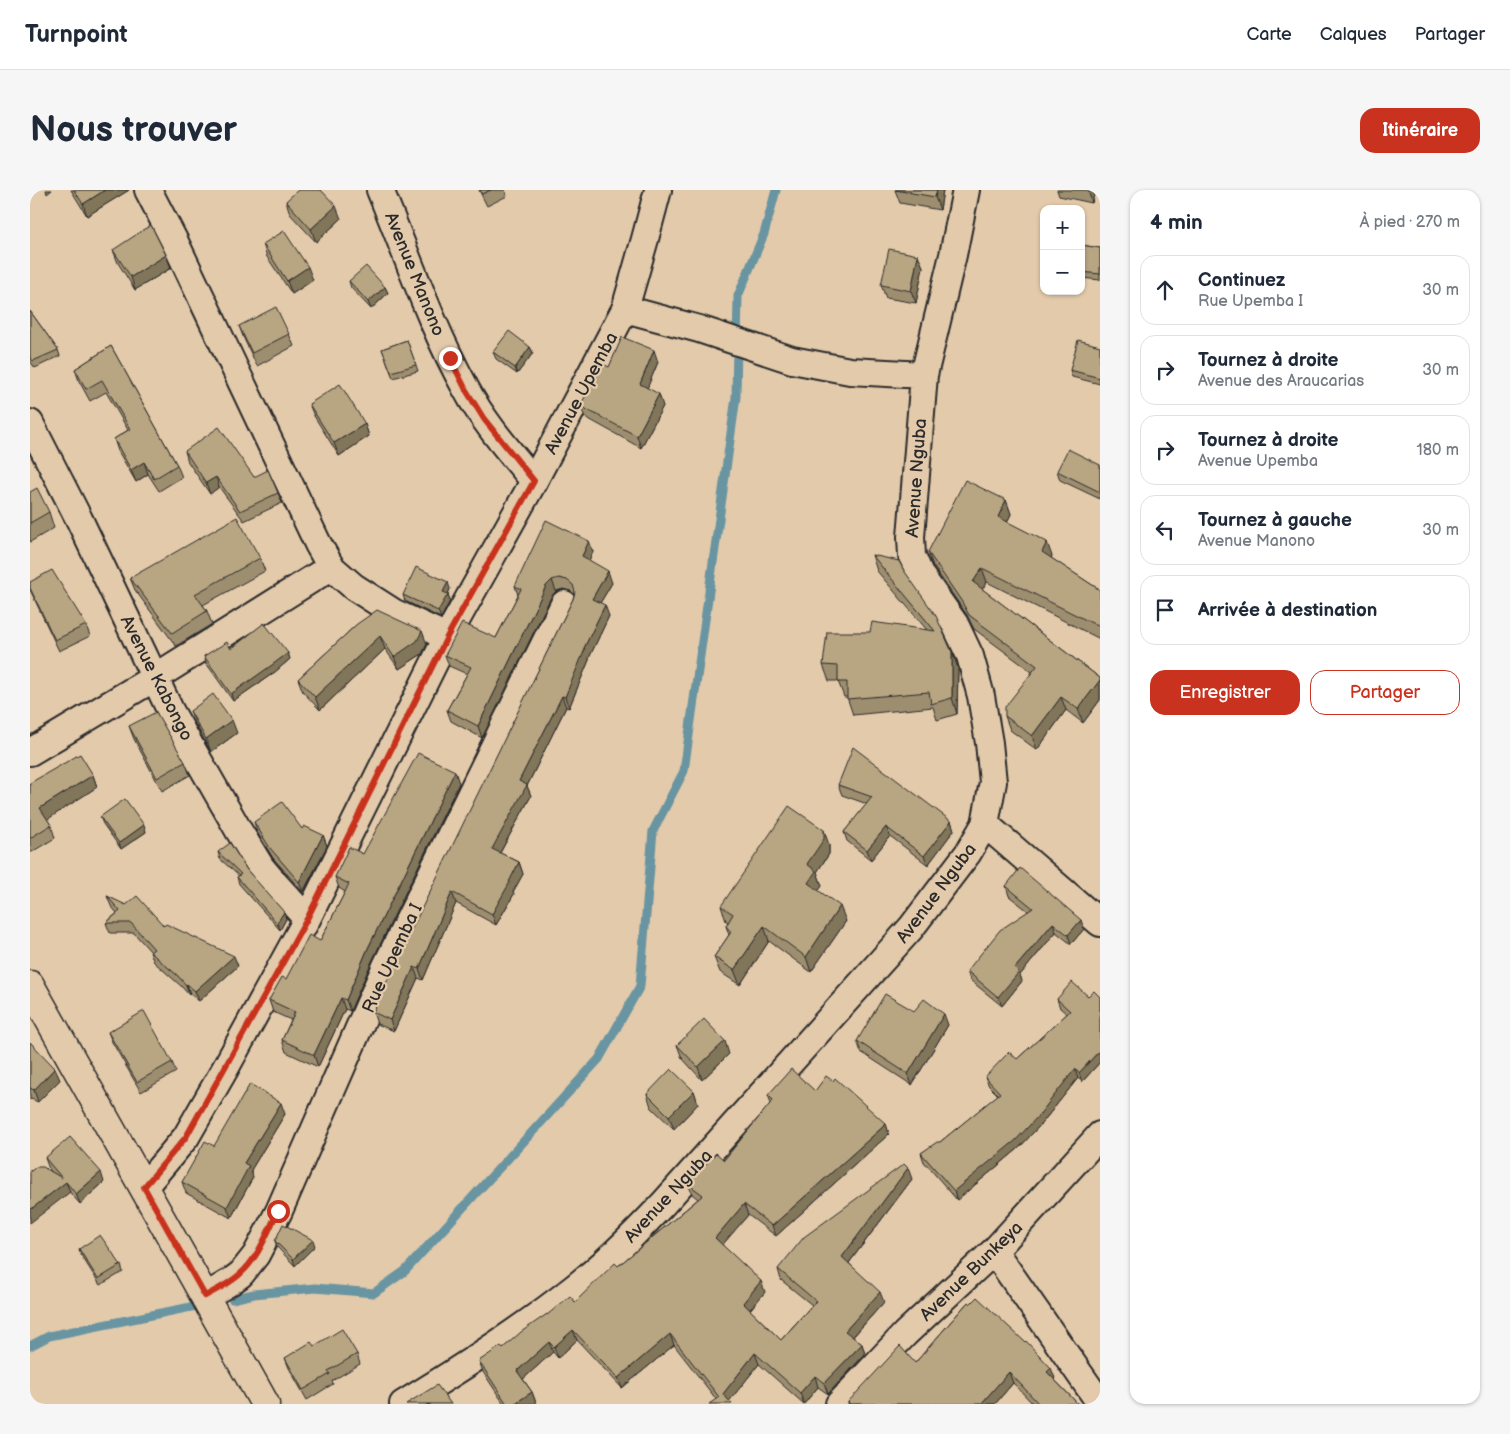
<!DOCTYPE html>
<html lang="fr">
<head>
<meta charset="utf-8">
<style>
  body { margin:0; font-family:"Balsamiq Sans",sans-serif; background:#f6f6f7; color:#1f2937 }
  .controls { position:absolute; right:15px; top:15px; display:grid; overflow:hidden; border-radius:10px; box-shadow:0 1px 4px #0004 }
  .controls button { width:45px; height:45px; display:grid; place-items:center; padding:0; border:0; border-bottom:1px solid #e0e1e3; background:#fff; color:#1f2937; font:25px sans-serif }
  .stop { position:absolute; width:15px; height:15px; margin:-11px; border:4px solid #c8321e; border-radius:50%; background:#fff }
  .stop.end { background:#c8321e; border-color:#fff; box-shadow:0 1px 5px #0008 }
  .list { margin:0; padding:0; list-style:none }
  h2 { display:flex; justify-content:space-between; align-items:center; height:65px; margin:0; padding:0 20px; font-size:21px }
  h2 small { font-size:16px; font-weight:400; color:#747a83 }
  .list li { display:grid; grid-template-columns:32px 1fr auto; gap:15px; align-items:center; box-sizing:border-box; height:70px; margin:0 10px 10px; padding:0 10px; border:1px solid #e0e1e3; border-radius:15px }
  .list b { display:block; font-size:19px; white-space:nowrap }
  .list p { margin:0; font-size:16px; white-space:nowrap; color:#747a83 }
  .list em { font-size:16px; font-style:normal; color:#747a83 }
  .actions { display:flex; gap:10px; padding:15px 20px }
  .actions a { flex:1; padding:11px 0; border:1px solid #c8321e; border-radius:15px; text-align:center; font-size:18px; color:#c8321e }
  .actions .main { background:#c8321e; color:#fff }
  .icon { flex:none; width:28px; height:28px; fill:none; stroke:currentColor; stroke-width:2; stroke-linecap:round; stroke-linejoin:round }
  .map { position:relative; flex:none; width:1070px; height:1214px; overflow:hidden; border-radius:15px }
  header { display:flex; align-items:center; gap:30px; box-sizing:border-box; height:70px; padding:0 25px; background:#fff; border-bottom:1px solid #e0e1e3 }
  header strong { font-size:24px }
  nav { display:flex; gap:28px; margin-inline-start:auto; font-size:18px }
  .intro { display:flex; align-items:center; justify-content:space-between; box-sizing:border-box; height:120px; padding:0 30px }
  h1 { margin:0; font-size:35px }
  .button { padding:12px 22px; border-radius:15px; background:#c8321e; color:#fff; font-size:18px; font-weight:700 }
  main { display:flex; gap:30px; padding:0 30px }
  aside { flex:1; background:#fff; border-radius:15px; box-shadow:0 1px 4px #0004 }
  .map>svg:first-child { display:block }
</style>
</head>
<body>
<header>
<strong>Turnpoint</strong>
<nav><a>Carte</a><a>Calques</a><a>Partager</a></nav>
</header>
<div class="intro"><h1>Nous trouver</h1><a class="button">Itinéraire</a></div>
<main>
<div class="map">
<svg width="1070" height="1214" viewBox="0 0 1070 1214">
  <rect width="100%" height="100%" fill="#e3caab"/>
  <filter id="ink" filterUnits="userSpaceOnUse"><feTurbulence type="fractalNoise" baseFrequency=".02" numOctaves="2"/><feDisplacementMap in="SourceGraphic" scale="10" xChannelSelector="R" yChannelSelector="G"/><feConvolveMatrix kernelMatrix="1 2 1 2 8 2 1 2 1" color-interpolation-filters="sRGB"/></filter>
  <g filter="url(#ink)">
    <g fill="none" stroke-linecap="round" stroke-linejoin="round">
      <path stroke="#6795a1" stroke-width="9" d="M202 1109 224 1104 285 1098 344 1103 375 1081 569 869 610 796 623 641 654 581 706 207 708 106 734 44 746 0
        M0 1156 19 1146 166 1116"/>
      <g stroke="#2b2b2b" stroke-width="30">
        <path id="minor" d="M118 0 145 52 288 354 301 377 324 397 363 422 417 447
          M350 0C378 67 401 136 436 199 454 233 480 262 504 291
          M595 119 669 139 762 170 820 181 894 185
          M0 233 49 329 141 522 209 641 231 677 247 696 277 729
          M0 562 124 488 301 377
          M955 634 1070 733
          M114 997 156 947 195 879 277 729 417 447 504 291 595 119 615 49 628 0
          M964 1061 1070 1213
          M175 1107 200 1092 211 1084 226 1065 249 1021 356 776 534 414
          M373 1214C432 1178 490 1141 544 1098 576 1073 605 1044 633 1014L881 738 938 663 955 634 963 592 959 553 951 506 940 466 925 434 891 386 882 366 881 347 894 185 923 65 936 0
          M809 1214 875 1144 964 1061 1070 945"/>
      </g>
      <g stroke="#2b2b2b" stroke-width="31">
        <path id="tertiary" d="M0 795 235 1214"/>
      </g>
      <use href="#minor" stroke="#e3caab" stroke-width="26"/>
      <use href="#tertiary" stroke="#e3caab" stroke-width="28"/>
    </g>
    <path fill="#9e8e6f" stroke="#2b2b2b" d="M41 0H99L57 26Z
      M449 0H475L477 6 457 16Z
      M865 0H913L910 20 870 13Z
      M1027 0H1065L1062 13 1029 6Z
      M256 11 311 29 286 52 260 24Z
      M233 54 283 90 262 104 237 67Z
      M1051 55 1070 58V90L1051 88Z
      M83 60 136 65 141 78 105 100 88 73Z
      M888 65 893 77 886 113 856 108 851 95Z
      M319 91 355 97 358 103 341 119 321 98Z
      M0 121 28 160 30 166 5 178 0 171Z
      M209 136 259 144 264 156 227 176 214 149Z
      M377 150 388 181 363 188 352 159Z
      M81 156 147 275 152 287 129 301 118 284 106 292 88 261 84 249 98 240 76 202 60 211 49 191 45 179Z
      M1070 156V194L1042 187 1040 180Z
      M500 157 503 163 487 184 466 169 463 162Z
      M628 172 617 198 633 216 611 258 555 227 550 216 579 177Z
      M279 214 335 234 339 246 309 266 284 226Z
      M155 261 224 287 248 303 252 313 214 331 189 297 180 304 158 272Z
      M1070 275V309L1030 290 1027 281Z
      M0 302 19 322 24 338 0 352Z
      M976 310 981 324 977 332 1022 366 1021 368 1070 400V449L957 392 952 399 1070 488V510L1053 533 1036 520 1007 560 980 540 975 526 1002 482 944 439 937 425 903 376 898 362Z
      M559 351 563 362 559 370 582 393 570 413 579 426 559 468V470L539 518 536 517 497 596 501 606 470 663 489 672 493 684 483 702 484 704 466 735 426 713 393 790 388 788 364 841 347 834 343 822 543 409 544 404 541 401 533 399 526 401 521 407 452 548 421 531 417 520 437 484 419 476 415 465 466 448 488 405 485 396Z
      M842 365 873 379 928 478 927 524 907 530 903 517 823 525 817 507H814L808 491H799L793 475 840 442 897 440 847 381Z
      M230 368 235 381 173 415 177 421 182 434 146 456 105 400 100 388Z
      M0 392 56 435 60 446 29 461 2 404 0 400Z
      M420 399 418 404 420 411 411 428 375 411 373 405Z
      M327 434 397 454 392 464 369 479 355 459 290 520 273 502 268 489Z
      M201 459 258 463 260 469 245 482 203 511 176 473 174 466Z
      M160 521 207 543 181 562 165 533Z
      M99 536 155 572 160 585 132 601 104 549Z
      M63 585 67 597 17 629 21 635 25 648 0 663V593Z
      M429 593 343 769 320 821 315 819 288 877 256 862 252 850 261 830 243 822 239 810 256 789 290 751 315 702 309 698 305 687Z
      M808 595 921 631 924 640 898 675 860 646 841 670 817 651 814 642 837 614 812 605Z
      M70 627 114 635 116 642 91 659 73 634Z
      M224 632 293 645 297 656 273 702 243 668 227 642Z
      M799 655V664L787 682 792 696 788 701 816 731 781 782 739 751 710 795 690 782 684 767 699 745 696 736 698 732 696 731 691 716Z
      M188 662 217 680 256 729 250 740 209 694 207 687 209 686 190 669Z
      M976 696 1054 739 1041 754 1026 742 990 785 992 791 972 816 940 790 937 781 998 721 979 706Z
      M77 706 134 736 208 776 169 811 160 804 159 805 151 796 124 772 120 762H121L104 743H80L76 733 87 723 81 716Z
      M1058 806 1070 807V872L1052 892 1048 888 1012 933 989 958 927 1010 894 972 891 963 910 952 968 905 959 896 955 887 987 869 1037 824 1030 818 1027 809Z
      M884 821 918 835 882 895 831 862 827 851Z
      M78 842 142 872 146 882 111 902 82 852Z
      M0 852 30 890 8 912 1 909 0 910Z
      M647 855 699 864 672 890 652 868Z
      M664 901 668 914 644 939 621 917 617 904Z
      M785 901 856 934 859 944 746 1046 718 1025 692 1055 735 1102 720 1120 751 1150 782 1115 751 1090 748 1079 882 989 819 1073 854 1112 823 1147 832 1154 835 1164 798 1204 788 1197 774 1214 729 1174 699 1211 686 1209 644 1155 592 1198 547 1150 528 1168 523 1162 493 1189 502 1202 506 1213 504 1214H474L453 1182 449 1171 473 1158 517 1125 545 1112 668 1009 662 1004 658 994 694 970 741 913 738 905Z
      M255 924 221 980 223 987 201 1028 156 1003 152 992 184 956Z
      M15 968 74 992 50 1014 19 979Z
      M245 1051 285 1056 265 1076 247 1057Z
      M49 1059 91 1075 93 1082 70 1095 51 1065Z
      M938 1112 1025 1188 1024 1189 1048 1214H1003L983 1193 965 1214H818V1212L885 1173Z
      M284 1156 327 1164 330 1174 302 1191 303 1194 277 1210 259 1178 255 1168Z"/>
    <path fill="#81745a" stroke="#2b2b2b" d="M16 0H22L17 4Z
      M75 0H99L57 26 53 14Z
      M907 0H913L910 20 905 7Z
      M1058 0H1065L1062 13Z
      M306 16 311 29 286 52 281 39Z
      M136 65 141 78 105 100 101 87Z
      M888 65 893 77 886 113 881 101Z
      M278 77 283 90 262 104 257 91Z
      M355 97 358 103 341 119 338 112Z
      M500 157 503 163 487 184 485 178Z
      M624 160 628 172 614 206 610 194Z
      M629 204 633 216 611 258 607 246Z
      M335 234 339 246 309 266 304 253Z
      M114 272 118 284 106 292 101 280Z
      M186 287 189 297 180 304 176 293Z
      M976 310 981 324 973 341 968 327Z
      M559 351 563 362 556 377 552 366Z
      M1017 352 1022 366 1017 376 1012 362Z
      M952 378 957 392 948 406 943 392Z
      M578 381 582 393 566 420 562 409Z
      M522 390 526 401 521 407 452 548 448 536 516 396Z
      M418 392 420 399 417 406 418 404 420 411 411 428 408 421 413 402Z
      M575 415 579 426 559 468V470L539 518 535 507 554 458Z
      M392 441 397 454 392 464 369 479 364 467Z
      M350 446 355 459 290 520 285 507Z
      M922 462 928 478 927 524 922 508Z
      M258 463 260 469 245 482 203 511 201 504Z
      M1070 490V510L1053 533 1048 519Z
      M532 506 536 517 497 596 501 606 466 670 462 659 489 591Z
      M1031 507 1036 520 1007 560 1002 546Z
      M202 530 207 543 181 562 176 549Z
      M425 581 429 593 343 769 320 821 316 810 338 758Z
      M63 585 67 597 15 631 10 618Z
      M921 631 924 640 898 675 894 666Z
      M114 635 116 642 91 659 89 653Z
      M856 637 860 646 841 670 837 660Z
      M794 640 799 655V664L787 682 792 696 783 708 778 693 777 674Z
      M293 645 297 656 273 702 269 692Z
      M489 672 493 684 483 702 484 704 466 735 462 724Z
      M422 702 426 713 393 790 389 779Z
      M810 716 816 731 781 782 776 767Z
      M254 722 256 729 250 740 247 733Z
      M1051 730 1054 739 1041 754 1038 745Z
      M1023 733 1026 742 990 785 992 791 972 816 968 807 985 778Z
      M734 736 739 751 710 795 704 780Z
      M204 766 208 776 169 811 165 801Z
      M384 777 388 788 364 841 360 830Z
      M157 794 160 804 159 805 156 795Z
      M311 808 315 819 288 877 284 865Z
      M914 824 918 835 882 895 878 884Z
      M695 851 699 864 672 890 668 877Z
      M1070 860V872L1052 892 1049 883Z
      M25 878 30 890 8 912 4 900Z
      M1045 879 1048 888 1012 933 989 958 927 1010 924 1001Z
      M664 901 668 914 644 939 639 926Z
      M251 913 255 924 221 980 223 987 201 1028 197 1017 214 973Z
      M856 934 859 944 746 1046 742 1036Z
      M878 978 882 989 815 1078 812 1067Z
      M71 982 74 992 50 1014 46 1004Z
      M36 992 40 1002 0 1033V1020Z
      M714 1014 718 1025 689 1059 685 1048Z
      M283 1050 285 1056 265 1076 263 1069Z
      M731 1091 735 1102 716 1124 713 1113Z
      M850 1102 854 1112 819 1151 815 1141Z
      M543 1140 547 1150 528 1168 524 1157Z
      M640 1144 644 1155 592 1198 588 1188Z
      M519 1152 523 1162 491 1191 487 1181Z
      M832 1154 835 1164 798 1204 794 1193Z
      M725 1163 729 1174 697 1214 693 1204Z
      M1021 1178 1025 1188 1021 1192 1017 1182Z
      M979 1182 983 1193 965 1214H951Z
      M785 1186 788 1197 774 1214 770 1203Z
      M502 1202 506 1213 504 1214H484Z"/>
    <path fill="#b8a581" stroke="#2b2b2b" d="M44 0H75L53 14Z
      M268 0H291L306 16 281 39 256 11Z
      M450 0H461L452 4Z
      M865 0H907L905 7Z
      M121 35 136 65 101 87 83 60Z
      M254 41 278 77 257 91 233 54Z
      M1051 55 1070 58V84L1051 82Z
      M859 59 888 65 881 101 851 95Z
      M336 76 355 97 338 112 319 91Z
      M246 117 259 144 222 163 209 136Z
      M0 121 28 160 3 171 0 167Z
      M479 141 500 157 485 178 463 162Z
      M592 147 624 160 610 194 629 204 607 246 550 216 573 174 579 177Z
      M377 150 386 175 361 182 352 159Z
      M1048 150 1070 156V188L1040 180Z
      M81 156 147 275 124 289 114 272 101 280 84 249 100 239 72 190 56 199 45 179Z
      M310 194 335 234 304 253 279 214Z
      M189 237 224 287 238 280 248 303 210 321 186 287 176 293 155 261Z
      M1038 259 1070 275V302L1027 281Z
      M935 290 976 310 968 327 1017 352 1012 362 1070 400V437L952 378 943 392 1070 488V490L1048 519 1031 507 1002 546 975 526V517L1007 476 939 425 932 412 898 362Z
      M7 298 19 322 0 333V302Z
      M207 327 230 368 165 404 177 421 142 443 100 388Z
      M516 330 559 351 552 366 578 381 562 409 575 415 554 458 555 459 535 507 532 506 489 591 497 595 462 659 489 672 479 692H480L462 724 422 702 389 779 384 777 360 830 343 822 366 771 543 409 545 402 543 395 537 390 529 388 522 390 516 396 448 536 417 520 441 477 415 465 432 433 466 448 491 399 485 396Z
      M842 365 869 371 873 379 906 426 922 462V508L901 514 899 502 817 509V492H808V476L793 475 797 442H840L842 432 905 441Z
      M386 377 418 392 413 402 418 404 408 421 373 405Z
      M22 380 56 435 25 450 0 398V392Z
      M347 420 392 441 387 451 364 467 350 446 285 507 268 489 327 434Z
      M234 433 258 463 242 475 201 504 174 466 197 452 201 459Z
      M183 504 202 530 176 549 160 521Z
      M126 522 155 572 127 588 99 536Z
      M823 557 921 631 894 666 856 637 837 660 814 642 842 607 808 595Z
      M388 563 425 581 338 758 316 810 311 808 284 865 252 850 265 822 239 810 252 787 256 789 279 745 290 751 319 694 305 687 319 657 333 664Z
      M50 564 63 585 10 618 21 635 0 648V593Z
      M95 609 114 635 89 653 70 627Z
      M252 612 272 639 274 636 293 645 269 692 240 658 224 632Z
      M759 616 794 640V649L777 674 786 681 778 693 810 716 776 767 734 736 704 780 684 767 701 742 696 736 703 724 691 716Z
      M200 653 217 680 254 722 247 733 207 687 211 684 188 662Z
      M990 678 1051 730 1038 745 1023 733 985 778 989 782 968 807 937 781 970 740 1003 718 976 696Z
      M77 706 96 715 107 706 134 736 136 734 204 766 165 801 157 794 156 795 148 786 120 762 124 759 101 733H76L90 721Z
      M1042 792 1058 806 1064 801 1070 807V860L1049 883 1045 879 1009 925 986 950 924 1001 891 963 907 952H910L970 903 955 887 979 862 987 869 1040 821 1027 809Z
      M855 804 884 821 894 809 914 824 878 884 827 851Z
      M114 821 142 872 107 892 78 842Z
      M674 829 695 851 668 877 647 855Z
      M0 852 25 878 4 900 0 898Z
      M641 879 664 901 639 926 617 904Z
      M761 879 785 901 796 886 803 891 805 888 856 934 742 1036 714 1014 685 1048 731 1091 713 1113 751 1150 786 1111 748 1079 774 1047 874 974 878 978 812 1067 850 1102 815 1141 832 1154 794 1193 785 1186 770 1203 725 1163 693 1204 702 1214H679L689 1207 640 1144 588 1188 543 1140 524 1157 519 1152 487 1181 502 1202 484 1214H477L449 1171 471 1156 473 1158 491 1142 517 1124V1125L540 1106 545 1112 585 1073 588 1076 673 1005 658 994 686 963 694 970 743 910 738 905Z
      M220 894 251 913 214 973 219 976 197 1017 152 992 175 951 184 956Z
      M40 947 71 982 46 1004 36 992 0 1020V980L1 981 6 977H13L32 988 15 968Z
      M253 1034 283 1050 263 1069 245 1051Z
      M70 1045 91 1075 68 1089 49 1059Z
      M947 1107 995 1152 996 1151 1021 1178 1017 1182 1048 1214H1009L979 1182 951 1214H820L818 1212 870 1156 885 1173 938 1112 940 1114Z
      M312 1139 327 1164 298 1181 300 1184 273 1200 255 1168 281 1152 284 1156Z
      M407 1195 421 1214H376Z"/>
  </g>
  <g fill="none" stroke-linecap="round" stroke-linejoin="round" filter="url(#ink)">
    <path stroke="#c8321e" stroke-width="6" d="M248 1021C237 1043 228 1069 209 1085 199 1094 186 1100 175 1106L114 997 156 947 194 879 277 729 417 447 504 291 454 229 436 200 420 168"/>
  </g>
  <g text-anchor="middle" stroke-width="4.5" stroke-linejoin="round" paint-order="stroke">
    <g font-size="18" fill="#2b2b2b" stroke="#e3caab">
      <text transform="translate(385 84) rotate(68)" y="6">Avenue Manono</text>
      <text transform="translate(551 203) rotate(-62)" y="6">Avenue Upemba</text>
      <text transform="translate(886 288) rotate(-86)" y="6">Avenue Nguba</text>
      <text transform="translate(127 488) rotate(63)" y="6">Avenue Kabongo</text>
      <text transform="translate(906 703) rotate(-53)" y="6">Avenue Nguba</text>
      <text transform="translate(362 768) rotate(-65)" y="6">Rue Upemba I</text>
      <text transform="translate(638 1006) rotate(-47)" y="6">Avenue Nguba</text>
      <text transform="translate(941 1081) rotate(-44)" y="6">Avenue Bunkeya</text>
    </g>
  </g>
</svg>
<div class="controls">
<button>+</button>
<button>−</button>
</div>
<div class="stop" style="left:248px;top:1021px"></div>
<div class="stop end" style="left:420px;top:168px"></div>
</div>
<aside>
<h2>4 min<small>À pied · 270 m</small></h2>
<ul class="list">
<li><svg class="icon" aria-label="ahead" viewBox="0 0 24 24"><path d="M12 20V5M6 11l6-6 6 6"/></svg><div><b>Continuez</b><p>Rue Upemba I</p></div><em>30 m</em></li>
<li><svg class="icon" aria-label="right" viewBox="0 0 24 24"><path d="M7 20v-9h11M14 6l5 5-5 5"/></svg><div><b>Tournez à droite</b><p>Avenue des Araucarias</p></div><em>30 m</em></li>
<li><svg class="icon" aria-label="right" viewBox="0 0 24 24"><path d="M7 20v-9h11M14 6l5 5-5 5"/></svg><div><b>Tournez à droite</b><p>Avenue Upemba</p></div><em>180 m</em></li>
<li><svg class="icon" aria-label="left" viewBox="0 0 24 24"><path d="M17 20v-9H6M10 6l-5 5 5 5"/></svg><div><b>Tournez à gauche</b><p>Avenue Manono</p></div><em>30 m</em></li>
<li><svg class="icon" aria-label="arrive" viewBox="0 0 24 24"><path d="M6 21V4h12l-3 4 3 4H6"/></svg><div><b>Arrivée à destination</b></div></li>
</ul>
<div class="actions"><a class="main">Enregistrer</a><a>Partager</a></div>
</aside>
</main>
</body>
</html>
